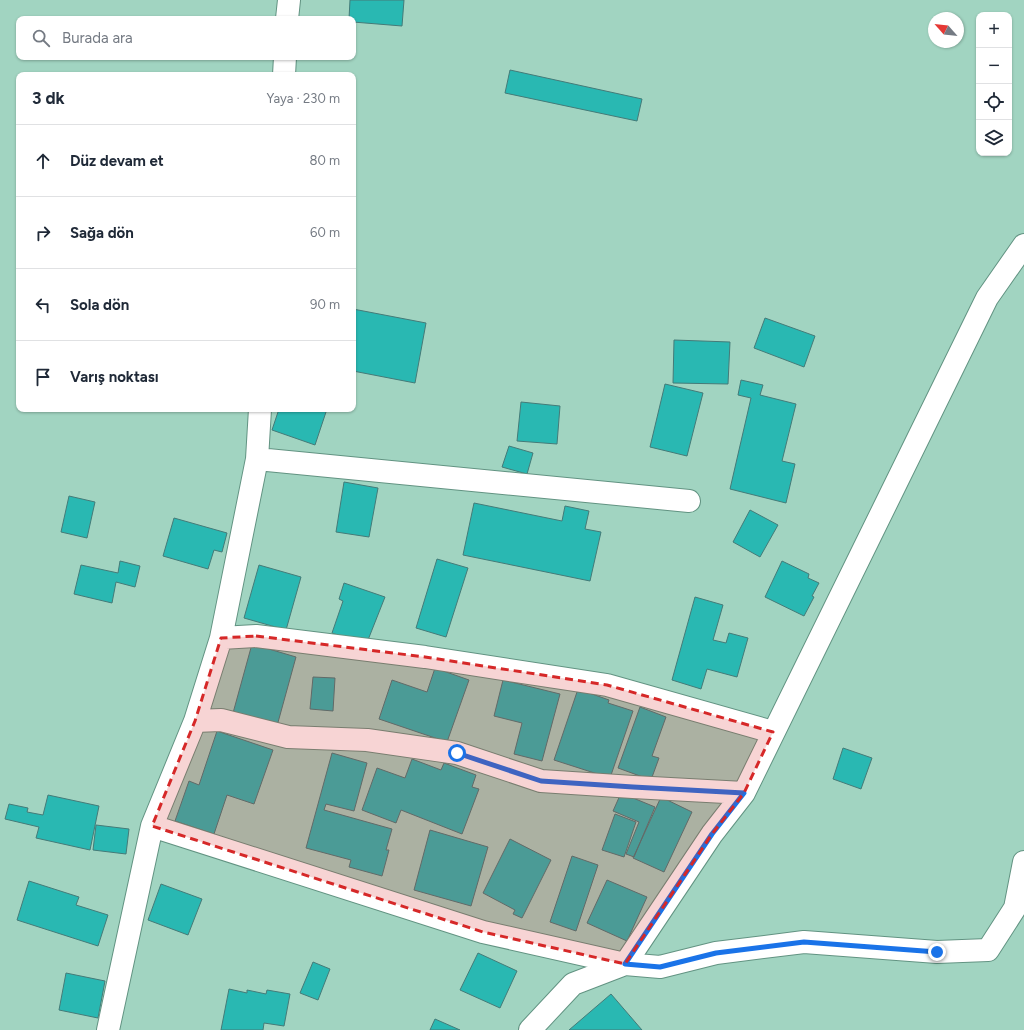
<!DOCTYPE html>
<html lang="tr">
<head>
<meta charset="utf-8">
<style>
  body { margin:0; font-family:Figtree,sans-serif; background:#f2f2f3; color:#1f2937 }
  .controls { position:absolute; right:12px; top:12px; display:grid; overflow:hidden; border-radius:8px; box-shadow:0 1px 3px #0004 }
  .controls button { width:36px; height:36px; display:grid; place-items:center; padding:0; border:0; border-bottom:1px solid #e0e1e3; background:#fff; color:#1f2937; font:20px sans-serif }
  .compass { position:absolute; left:928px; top:12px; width:36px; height:36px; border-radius:50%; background:#fff; box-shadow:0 1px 3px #0004; rotate:297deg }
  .stop { position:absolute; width:12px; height:12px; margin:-9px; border:3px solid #1a73e8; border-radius:50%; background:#fff }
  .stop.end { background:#1a73e8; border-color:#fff; box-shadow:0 1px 4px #0008 }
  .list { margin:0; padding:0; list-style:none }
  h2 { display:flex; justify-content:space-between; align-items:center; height:52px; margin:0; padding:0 16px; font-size:17px }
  h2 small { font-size:13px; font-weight:400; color:#747a83 }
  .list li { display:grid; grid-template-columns:26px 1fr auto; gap:12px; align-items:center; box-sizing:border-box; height:72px; padding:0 16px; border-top:1px solid #e0e1e3 }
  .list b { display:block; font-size:15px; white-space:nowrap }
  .list em { font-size:13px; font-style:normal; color:#747a83 }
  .icon { flex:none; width:22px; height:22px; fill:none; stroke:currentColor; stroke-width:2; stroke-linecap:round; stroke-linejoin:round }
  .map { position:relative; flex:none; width:1024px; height:1030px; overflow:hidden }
  .search { position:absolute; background:#fff; box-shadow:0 1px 3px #0004; left:16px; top:16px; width:340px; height:44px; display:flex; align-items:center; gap:10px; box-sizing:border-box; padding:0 14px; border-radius:8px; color:#747a83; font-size:15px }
  .panel { position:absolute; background:#fff; box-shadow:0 1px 3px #0004; left:16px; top:72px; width:340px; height:340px; border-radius:8px }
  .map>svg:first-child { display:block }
</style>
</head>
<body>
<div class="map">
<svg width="1024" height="1030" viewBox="0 0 1024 1030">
  <rect width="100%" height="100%" fill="#a1d4c1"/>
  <path fill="#29b8b2" stroke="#447b78" d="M350 0H404L402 26 353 22V19H349Z
    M510 70 642 99 637 121 505 93Z
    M353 309 426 323 415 383 353 371Z
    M765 318 815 336 804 367 754 348Z
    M674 340 730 342 728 384 673 383Z
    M741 380 763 385 760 395 796 404 782 461 795 464 786 503 730 489 751 398 738 395Z
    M665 384 703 393 687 456 650 447Z
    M521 402 560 406 557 444 517 441Z
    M279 409H327L315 445 272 430Z
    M509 446 533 453 527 474 502 467Z
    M344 482 378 488 369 537 336 532Z
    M69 496 95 502 87 538 61 532Z
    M474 503 562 521 565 506 589 511 585 529 601 532 590 581 463 555Z
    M750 510 778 525 760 557 733 542Z
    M174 518 227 533 222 552 214 550 208 569 163 556Z
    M437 559 468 568 446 637 416 628Z
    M120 561 140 566 135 587 116 582 112 603 74 594 81 565 118 573Z
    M782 561 809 574 808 578 819 583 812 596 814 597 804 616 765 597Z
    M259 565 301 577 286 630 244 618Z
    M344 583 385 597 366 645 332 633 343 601 339 599Z
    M695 597 723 605 713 640 726 643 729 633 748 638 737 677 707 669 701 689 672 680Z
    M252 644 296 657 277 726 233 713Z
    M435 668 469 680 447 742 379 719 392 680 427 692Z
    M313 677 335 678 333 711 310 709Z
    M503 680 560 694 542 761 514 754 522 723 494 716Z
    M578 689 609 700 608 703 633 711 610 778 554 760Z
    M640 707 666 717 652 756 659 758 651 780 618 768Z
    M217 731 273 750 254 804 227 795 214 834 175 821 189 781 199 785Z
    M843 748 872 758 861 789 833 779Z
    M332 753 367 763 354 811 326 804 324 810 392 829 386 850H389L382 876 349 867 351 860 306 848Z
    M412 759 441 770 444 763 476 775 472 787 479 789 462 834 401 810 396 823 362 810 377 768 405 778Z
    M621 793 655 807 634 857 626 854 639 822 613 811Z
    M48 795 99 806 90 850 36 838 39 827 5 819 9 804 28 808 27 812 43 815Z
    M661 797 692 812 664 872 633 858Z
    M615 814 636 822 624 857 602 850Z
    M96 825 129 829 126 854 93 850Z
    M430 830 488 847 471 906 414 890Z
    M510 839 551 860 522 918 513 914 515 910 483 893Z
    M572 856 598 865 576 931 550 922Z
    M607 880 647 897 627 941 587 923Z
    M29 881 79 897 76 905 108 915 98 946 17 920Z
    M161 884 202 899 188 935 148 920Z
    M478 953 517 971 500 1008 460 990Z
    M313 962 330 969 318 1000 300 993Z
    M66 973 105 981 98 1018 59 1010Z
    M229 989 247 993V990L266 994 267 990 290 994 284 1026 264 1023 263 1030H221Z
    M611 994 642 1030H569Z
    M435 1019 460 1030H430Z"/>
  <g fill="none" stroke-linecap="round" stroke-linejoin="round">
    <g stroke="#629382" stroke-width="24">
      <path id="street" d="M287 19 289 0
        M284 75 285 57
        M257 459 689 501
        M221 638 256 636 425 657 607 685 773 732
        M195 721 221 720 288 737 367 740 457 753 541 781 633 787 744 793
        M152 826 483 932 625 964 660 967 716 953 804 942 937 952 988 950 1015 908 1024 862
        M108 1030 152 826 195 721 221 638 257 459 260 409
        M530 1030 573 984 625 964 712 834 744 793 987 298 1024 245"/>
    </g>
    <use href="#street" stroke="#fff" stroke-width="22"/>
  </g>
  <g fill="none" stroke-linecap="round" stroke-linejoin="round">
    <path stroke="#1a73e8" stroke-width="5" d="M457 753 541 781 633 787 744 793 712 834 625 964 660 967 716 953 804 942 937 952"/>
  </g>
  <path fill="#d62828" fill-opacity="0.2" stroke="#d62828" stroke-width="3" stroke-dasharray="8 5" stroke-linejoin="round" d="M256 636 425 657 607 685 773 732 744 793 712 834 625 964 483 932 152 826 195 721 221 638Z"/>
</svg>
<div class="controls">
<button>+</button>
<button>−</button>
<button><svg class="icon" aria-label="locate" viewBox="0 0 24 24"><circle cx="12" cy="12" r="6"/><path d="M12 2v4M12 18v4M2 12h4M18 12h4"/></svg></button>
<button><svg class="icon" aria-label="layers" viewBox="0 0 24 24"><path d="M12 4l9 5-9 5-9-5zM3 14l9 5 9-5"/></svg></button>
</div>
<svg class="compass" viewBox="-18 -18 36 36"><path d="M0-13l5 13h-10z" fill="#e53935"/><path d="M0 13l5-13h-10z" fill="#747a83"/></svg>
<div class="stop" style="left:457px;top:753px"></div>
<div class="stop end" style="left:937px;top:952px"></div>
<div class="search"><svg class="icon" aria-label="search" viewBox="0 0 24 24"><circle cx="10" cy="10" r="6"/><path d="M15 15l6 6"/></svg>Burada ara</div>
<section class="panel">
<h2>3 dk<small>Yaya · 230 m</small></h2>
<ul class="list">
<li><svg class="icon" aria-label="ahead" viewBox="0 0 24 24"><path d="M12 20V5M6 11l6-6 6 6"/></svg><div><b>Düz devam et</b></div><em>80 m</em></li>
<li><svg class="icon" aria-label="right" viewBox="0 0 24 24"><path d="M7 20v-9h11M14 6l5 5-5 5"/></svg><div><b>Sağa dön</b></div><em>60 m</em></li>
<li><svg class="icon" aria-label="left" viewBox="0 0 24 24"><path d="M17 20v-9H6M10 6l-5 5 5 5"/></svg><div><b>Sola dön</b></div><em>90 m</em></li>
<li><svg class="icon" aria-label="arrive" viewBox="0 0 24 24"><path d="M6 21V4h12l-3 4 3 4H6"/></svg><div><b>Varış noktası</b></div></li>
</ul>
</section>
</div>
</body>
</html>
